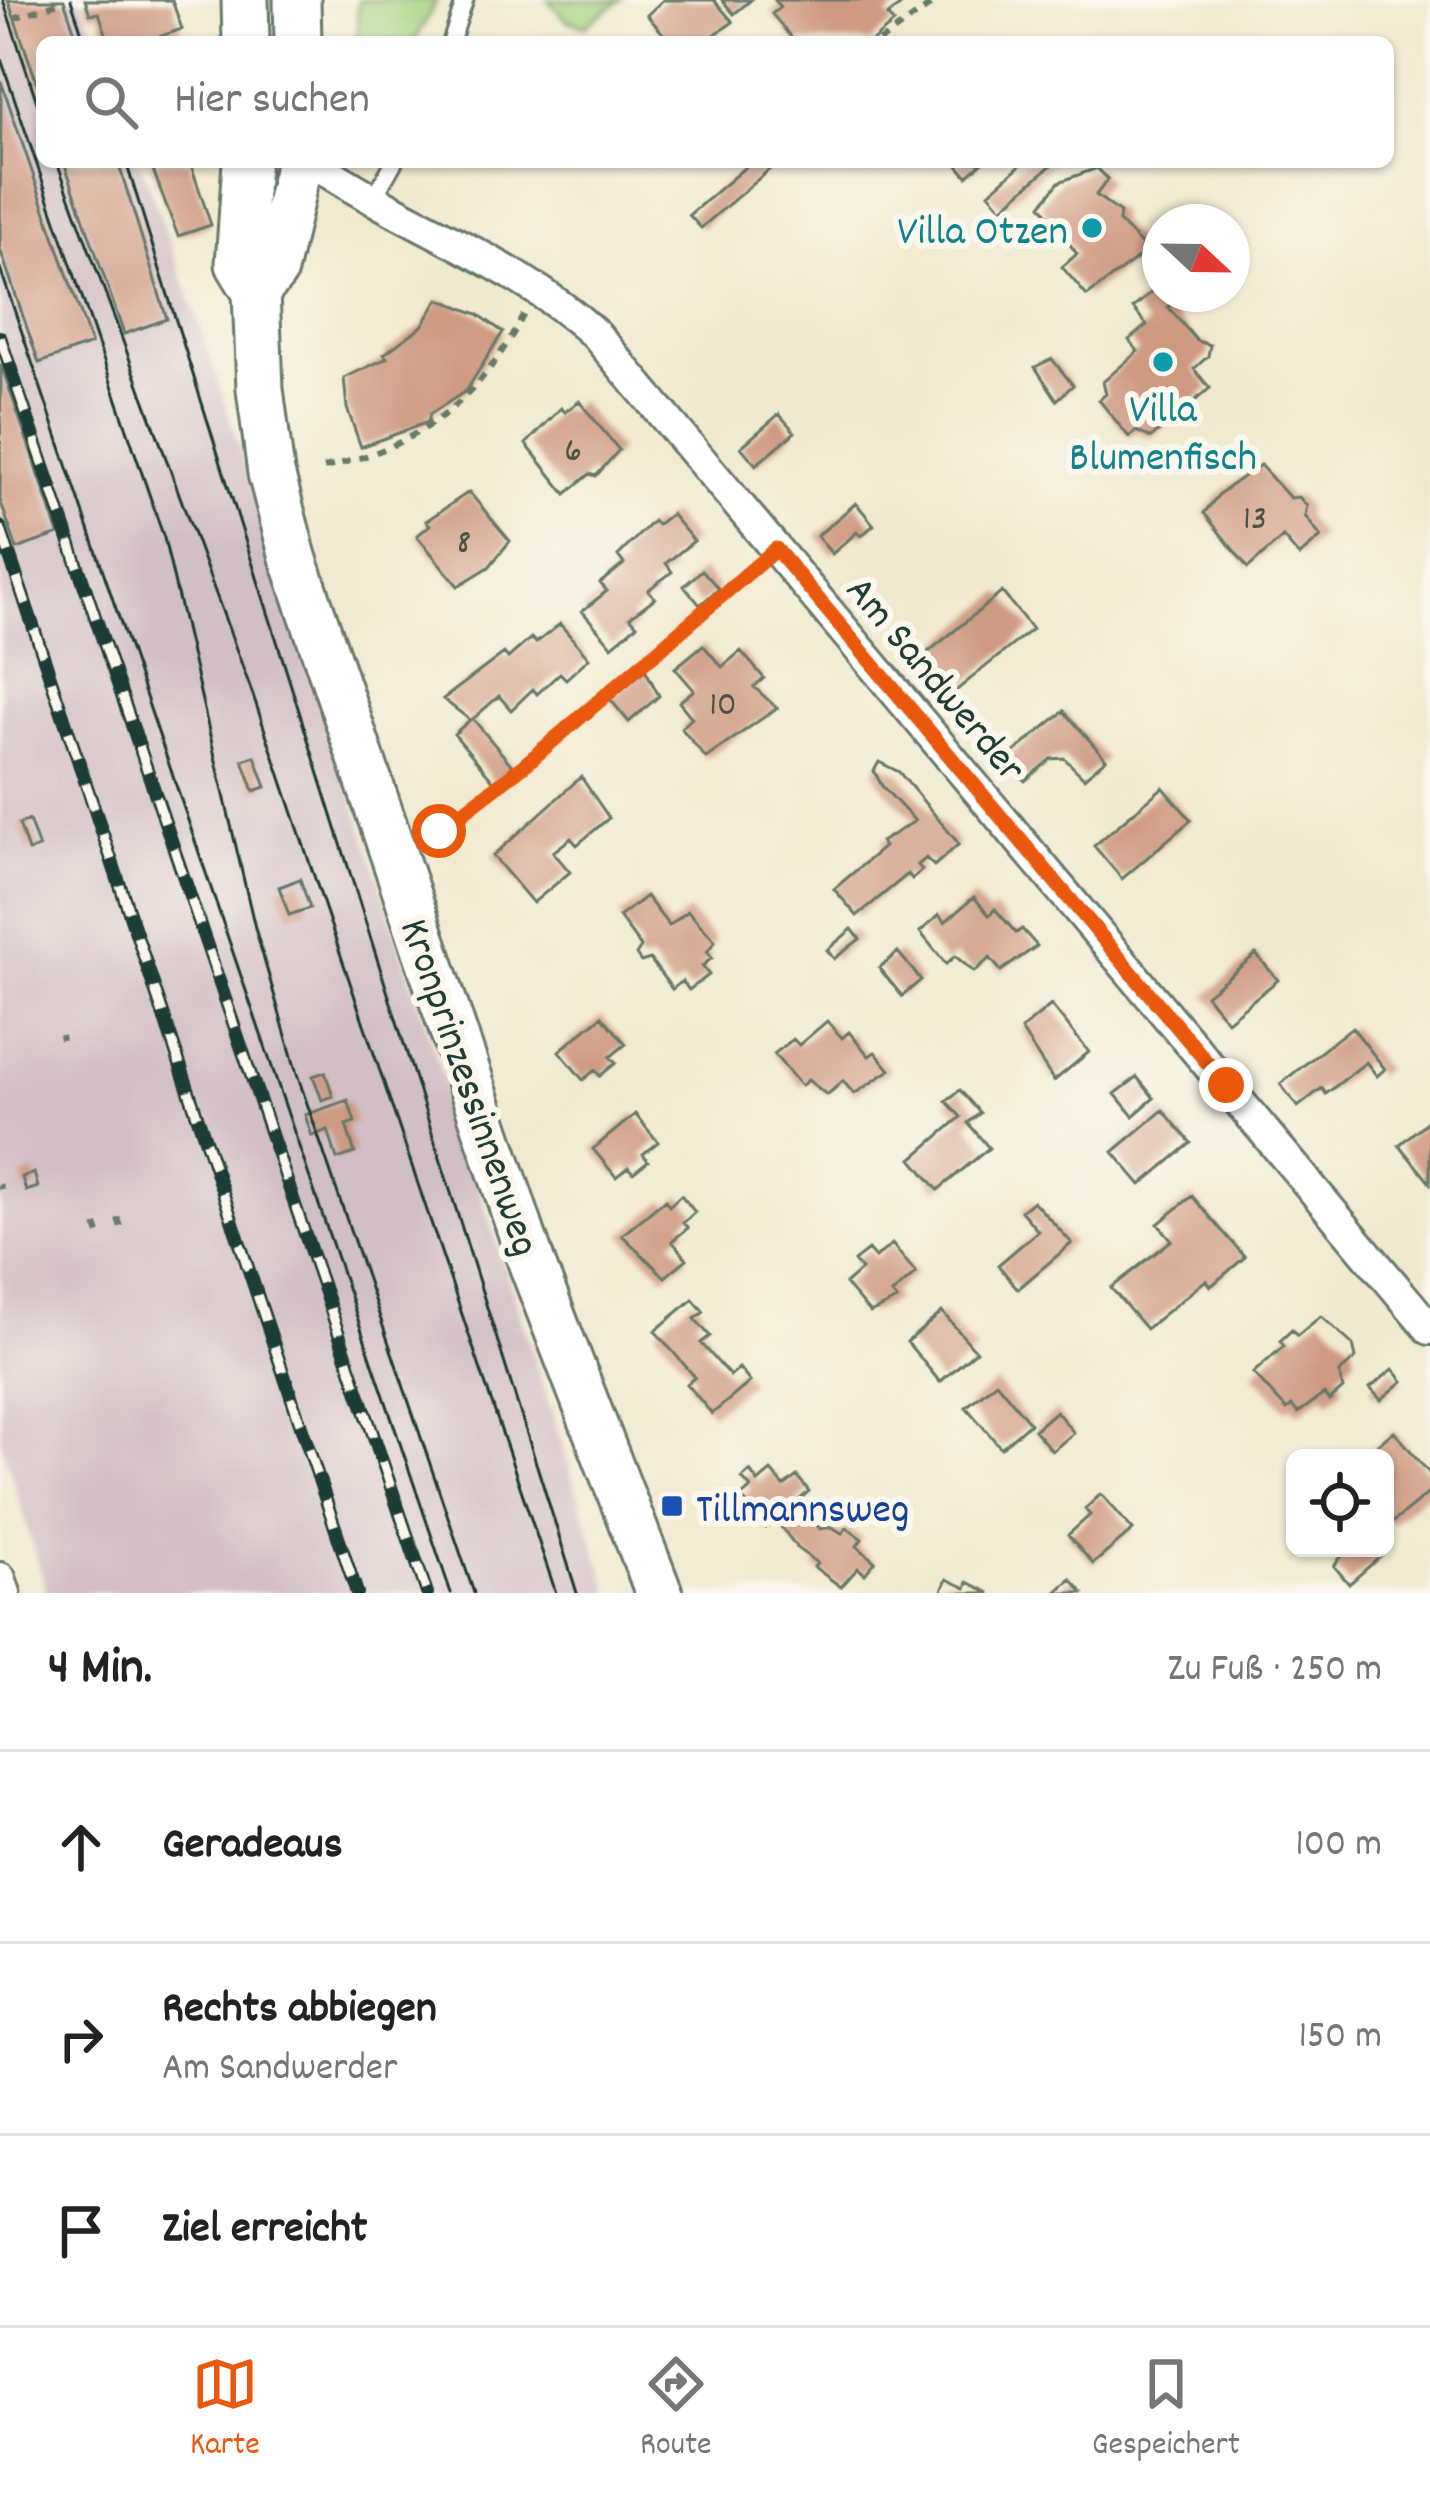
<!DOCTYPE html>
<html lang="de">
<head>
<meta charset="utf-8">
<style>
  body { margin:0; font-family:Dekko,sans-serif; background:#f6f6f6; color:#222 }
  .controls { position:absolute; right:36px; bottom:36px; display:grid; overflow:hidden; border-radius:18px; box-shadow:0 3px 9px #0004 }
  .controls button { width:108px; height:108px; display:grid; place-items:center; padding:0; border:0; border-bottom:3px solid #e0e0e0; background:#fff; color:#222; font:60px sans-serif }
  .compass { position:absolute; left:1142px; top:204px; width:108px; height:108px; border-radius:50%; background:#fff; box-shadow:0 3px 9px #0004; rotate:112deg }
  .stop { position:absolute; width:36px; height:36px; margin:-27px; border:9px solid #ea580c; border-radius:50%; background:#fff }
  .stop.end { background:#ea580c; border-color:#fff; box-shadow:0 3px 12px #0008 }
  .list { margin:0; padding:0; list-style:none }
  h2 { display:flex; justify-content:space-between; align-items:center; height:156px; margin:0; padding:0 48px; font-size:51px }
  h2 small { font-size:39px; font-weight:400; color:#767676 }
  .list li { display:grid; grid-template-columns:78px 1fr auto; gap:36px; align-items:center; box-sizing:border-box; height:192px; padding:0 48px; border-top:3px solid #e0e0e0 }
  .list b { display:block; font-size:45px; white-space:nowrap }
  .list p { margin:0; font-size:39px; white-space:nowrap; color:#767676 }
  .list em { font-size:39px; font-style:normal; color:#767676 }
  .icon { flex:none; width:66px; height:66px; fill:none; stroke:currentColor; stroke-width:2; stroke-linecap:round; stroke-linejoin:round }
  .map { position:relative; flex:none; width:1430px; height:1593px; overflow:hidden }
  .search { position:absolute; background:#fff; box-shadow:0 3px 9px #0004; left:36px; right:36px; top:36px; height:132px; display:flex; align-items:center; gap:30px; box-sizing:border-box; padding:0 42px; border-radius:18px; color:#767676; font-size:45px }
  .sheet { height:732px; background:#fff }
  nav { display:flex; justify-content:space-around; align-items:center; box-sizing:border-box; height:168px; border-top:3px solid #e0e0e0; background:#fff; font-size:33px; color:#767676 }
  nav a { display:grid; justify-items:center; gap:6px }
  nav .on { color:#ea580c }
  .map>svg:first-child { display:block }
</style>
</head>
<body>
<div class="map">
<svg width="1430" height="1593" viewBox="0 0 1430 1593">
  <rect width="100%" height="100%" fill="#fbf7ec"/>
  <filter id="ink" filterUnits="userSpaceOnUse"><feTurbulence type="fractalNoise" baseFrequency=".00833" numOctaves="2"/><feDisplacementMap in="SourceGraphic" scale="24" xChannelSelector="R" yChannelSelector="G"/><feConvolveMatrix kernelMatrix="1 2 1 2 8 2 1 2 1" color-interpolation-filters="sRGB"/></filter>
  <filter id="wash" filterUnits="userSpaceOnUse"><feTurbulence type="fractalNoise" baseFrequency=".004" numOctaves="4" result="noise"/><feDisplacementMap in="SourceGraphic" scale="48" xChannelSelector="R" yChannelSelector="G"/><feGaussianBlur stdDeviation="2.7" result="paint"/><feColorMatrix in="noise" values="0 0 0 0 0 0 0 0 0 0 0 0 0 0 0 0 0 1.4 0 .05"/><feComposite in="paint" operator="in"/></filter>
  <g filter="url(#wash)">
    <rect width="100%" height="100%" fill="#f1e9cf"/>
    <path fill="#d2bec5" d="M0 0H82L97 42H42V162H140L197 317 610 1593H47L0 1438Z"/>
    <path fill="#a6d381" stroke="#62885a" stroke-width="3" d="M358 0H437L414 42H357Z
      M548 0H621L585 26 566 20Z"/>
    <g id="blocks">
      <path fill="#cf9a82" d="M8 0H64L78 42H42V97Z
        M85 0H172L182 29 144 42H109L99 13 90 14Z
        M663 0H714L733 22 704 42H660L666 37 647 15Z
        M722 0H751L734 14Z
        M775 0H907L887 16 894 23 871 42H795L772 14 780 7Z
        M1 81 91 344 39 363 0 249Z
        M64 162H118L167 319 124 334Z
        M150 162H190L211 225 178 236Z
        M751 162H778L701 228 689 215Z
        M955 162H983L967 176Z
        M1024 162H1055L1002 208 989 193Z
        M1097 168 1108 179 1096 195 1120 213 1119 222 1142 245V255L1087 296 1062 267 1077 254 1041 205 1059 182Z
        M1160 285V294H1183L1168 307 1197 341 1210 345 1208 356 1194 369 1210 388 1151 438 1136 431 1129 437 1099 400 1106 394 1103 382 1138 351 1129 340 1147 325 1133 308Z
        M439 299 478 314 503 332 466 391 430 414 428 422 361 447 347 408 344 378 387 358 384 354 422 326Z
        M1052 359 1073 385 1057 400 1035 367Z
        M1 364 59 534 17 549 0 500Z
        M579 401 619 450 596 476 590 474 566 494 526 444 561 408 565 412Z
        M779 414 795 432 756 465 741 447Z
        M1260 465 1290 498 1299 497 1307 506 1305 516 1321 537 1299 556 1283 537 1248 568 1204 513 1220 493Z
        M469 492 510 541 489 567 458 586 417 536 430 525 426 521Z
        M856 503 874 525 861 536 857 532 832 554 817 536Z
        M671 514 694 541 666 563 672 572 648 590 655 598 630 617 637 625 612 646 582 611 607 591 600 583 624 564 618 556 653 521 657 525Z
        M702 570 719 589 700 605 684 586Z
        M1002 592 1032 629 952 694 922 657Z
        M560 624 589 658 566 679 560 673 537 694 533 689 511 710 499 696 473 719 514 768 496 784 454 734 470 720 443 699 504 653 508 658 531 638 536 643Z
        M703 645 722 667 741 651 764 678 754 687 777 708 706 758 681 728 692 718 679 702 694 690 675 668Z
        M645 669 659 696 629 722 610 699Z
        M1064 711 1106 759 1084 778 1064 758 1051 759 1025 781 1006 759Z
        M255 756 266 787 254 791 243 760Z
        M879 762 899 772 959 844 934 866 926 858 918 865 922 870 912 879 908 874 857 916 834 889 884 847 881 842 915 821 882 786 874 771Z
        M581 777 609 818 577 845 571 838 553 852 570 872 533 903 493 856Z
        M1163 787 1191 820 1122 879 1094 846Z
        M29 820 39 848 28 851 19 824Z
        M300 879 310 908 289 915 279 887Z
        M646 896 669 926 688 911 715 941 707 952 712 958 702 966 709 975 689 990 682 981 672 989 650 959 641 962 636 955 641 947 619 917Z
        M974 897 989 915 995 909 1016 933 1022 929 1037 946 1001 971 990 958 974 972 955 956 946 964 920 932 939 915 945 922Z
        M852 929 860 939 834 959 827 950Z
        M898 952 921 980 902 996 879 968Z
        M1256 954 1278 980 1227 1021 1206 995Z
        M1051 1005 1089 1052 1054 1081 1021 1030Z
        M602 1016 626 1044 610 1057 616 1063 600 1076 595 1070 583 1080 559 1051Z
        M827 1021 842 1038 849 1032 869 1056 875 1052 890 1070 854 1094 843 1081 827 1095 808 1080 801 1086 774 1054 793 1039 799 1045Z
        M1352 1027 1385 1069 1377 1076 1366 1062 1326 1094 1322 1088 1298 1107 1280 1084Z
        M325 1072 333 1096 322 1100 313 1076Z
        M1137 1077 1154 1098 1133 1116 1115 1094Z
        M960 1090 980 1113 968 1123 989 1148 938 1190 912 1159 961 1117 946 1101Z
        M348 1100 355 1122 346 1125 355 1153 337 1159 328 1130 312 1136 305 1115Z
        M1163 1110 1191 1143 1141 1185 1113 1152Z
        M635 1114 658 1142 643 1154 648 1161 633 1173 628 1167 616 1177 593 1149Z
        M1430 1119V1183L1399 1145Z
        M34 1173 38 1187 26 1191 22 1177Z
        M681 1195 695 1212 683 1223 688 1228 672 1241 687 1259 665 1277 622 1235 665 1200 669 1206Z
        M1192 1196 1245 1257 1211 1286 1206 1280 1146 1329 1111 1288 1172 1240 1158 1224Z
        M1033 1201 1072 1243 1018 1289 998 1265 1038 1231 1021 1211Z
        M892 1244 916 1273 892 1294 897 1300 870 1313 845 1284 861 1270 854 1261 868 1250 875 1258Z
        M693 1299 704 1312 695 1319 710 1336 701 1343 730 1376 739 1368 750 1382 712 1414 687 1384 695 1377 655 1331Z
        M942 1312 976 1351 940 1382 907 1342Z
        M1321 1316 1353 1345 1356 1358 1339 1373 1343 1389 1329 1401 1324 1394 1298 1413 1292 1406 1287 1410 1253 1373 1284 1346 1280 1341 1292 1330 1297 1336Z
        M1393 1369 1403 1381 1381 1400 1370 1388Z
        M996 1382 1030 1423 1001 1448 966 1407Z
        M1056 1411 1074 1433 1052 1451 1034 1430Z
        M1394 1431 1430 1474V1492L1392 1523 1385 1520V1458H1352L1359 1451 1368 1453Z
        M750 1471 758 1482 771 1471 784 1486 797 1476 809 1491 797 1502 820 1529 832 1527 842 1533 847 1528 862 1539 857 1546 875 1562 865 1574 858 1568 841 1587 814 1567 817 1563 798 1549 776 1520 766 1528 741 1497 751 1488 742 1478Z
        M1101 1494 1133 1530 1093 1564 1068 1535 1090 1515 1085 1509Z
        M1348 1548H1376L1382 1555 1349 1584 1334 1566Z
        M947 1579 966 1588 968 1582 990 1593H941Z
        M1071 1579 1083 1593H1055Z"/>
    </g>
  </g>
  <g filter="url(#ink)">
    <use href="#blocks" fill-opacity="0" stroke="#68796a" stroke-width="3"/>
    <g fill="none" stroke-linecap="round" stroke-linejoin="round">
      <g stroke="#68796a" stroke-width="21">
        <path id="service" d="M451 42 465 0
          M372 201 394 162"/>
      </g>
      <g stroke="#68796a" stroke-width="36">
        <path id="minor" d="M313 162C404 225 514 260 596 335L1430 1329
          M0 1578 5 1593"/>
      </g>
      <g stroke="#68796a" stroke-width="51">
        <path id="secondary" d="M245 0 246 42
          M297 0 298 42
          M246 162 239 264 256 292 260 389 271 473 293 557 533 1267 659 1593
          M256 292 274 271 299 162"/>
      </g>
      <path stroke="#68796a" stroke-width="6" stroke-dasharray="9 9" stroke-linecap="butt" d="M14 18 64 1
        M879 42 938 0
        M324 468C423 444 478 402 525 312
        M439 831 755 567
        M61 1035 62 1040
        M0 1184 1 1189
        M118 1218 123 1233
        M96 1225 101 1240"/>
      <use href="#service" stroke="#fff" stroke-width="15"/>
      <use href="#minor" stroke="#fff" stroke-width="30"/>
      <use href="#secondary" stroke="#fff" stroke-width="45"/>
      <path stroke="#1f3d34" stroke-width="3" d="M3 0 42 117
        M71 0 85 42
        M0 56 164 538 255 928 297 1074 474 1593
        M57 162 253 695 556 1593
        M126 162 577 1593
        M0 268 451 1593"/>
      <g stroke="#1f3d34" stroke-width="14">
        <path id="rail" d="M0 337 427 1593
          M0 527 357 1593"/>
      </g>
      <use href="#rail" stroke="#fbf7ec" stroke-width="9" stroke-dasharray="27" stroke-linecap="butt"/>
    </g>
  </g>
  <g fill="none" stroke-linecap="round" stroke-linejoin="round" filter="url(#ink)">
    <path stroke="#ea580c" stroke-width="15" d="M439 831 527 763 776 549 1226 1085"/>
  </g>
  <g fill="#0f9aa8" stroke="#fbf7ec" stroke-width="4.5">
    <circle cx="1092" cy="228" r="12"/>
    <circle cx="1163" cy="362" r="12"/>
  </g>
  <rect fill="#1a4fb4" stroke="#fbf7ec" stroke-width="4.5" x="660" y="1494" width="24" height="24" rx="6"/>
  <g text-anchor="middle" stroke-width="12" stroke-linejoin="round" paint-order="stroke">
    <g font-size="36" fill="#4b5448">
      <text x="573" y="460">6</text>
      <text x="1255" y="528">13</text>
      <text x="464" y="552">8</text>
      <text x="723" y="714">10</text>
    </g>
    <g font-size="42" fill="#0d838f" stroke="#fbf7ec" text-anchor="end">
      <text x="1068" y="243">Villa Otzen</text>
      <text x="1163" y="421" text-anchor="middle">Villa<tspan x="1163" dy="48">Blumenfisch</tspan></text>
    </g>
    <g font-size="42" fill="#1f3d34" stroke="#fbf7ec">
      <text transform="translate(938 677) rotate(50)" y="15">Am Sandwerder</text>
      <text transform="translate(473 1086) rotate(71)" y="15">Kronprinzessinnenweg</text>
    </g>
    <g font-size="42" fill="#164399" stroke="#fbf7ec" text-anchor="start">
      <text x="696" y="1521">Tillmannsweg</text>
    </g>
  </g>
</svg>
<div class="controls">
<button><svg class="icon" aria-label="locate" viewBox="0 0 24 24"><circle cx="12" cy="12" r="6"/><path d="M12 2v4M12 18v4M2 12h4M18 12h4"/></svg></button>
</div>
<svg class="compass" viewBox="-18 -18 36 36"><path d="M0-13l5 13h-10z" fill="#e53935"/><path d="M0 13l5-13h-10z" fill="#767676"/></svg>
<div class="stop" style="left:439px;top:831px"></div>
<div class="stop end" style="left:1226px;top:1085px"></div>
<div class="search"><svg class="icon" aria-label="search" viewBox="0 0 24 24"><circle cx="10" cy="10" r="6"/><path d="M15 15l6 6"/></svg>Hier suchen</div>
</div>
<section class="sheet">
<h2>4 Min.<small>Zu Fuß · 250 m</small></h2>
<ul class="list">
<li><svg class="icon" aria-label="ahead" viewBox="0 0 24 24"><path d="M12 20V5M6 11l6-6 6 6"/></svg><div><b>Geradeaus</b></div><em>100 m</em></li>
<li><svg class="icon" aria-label="right" viewBox="0 0 24 24"><path d="M7 20v-9h11M14 6l5 5-5 5"/></svg><div><b>Rechts abbiegen</b><p>Am Sandwerder</p></div><em>150 m</em></li>
<li><svg class="icon" aria-label="arrive" viewBox="0 0 24 24"><path d="M6 21V4h12l-3 4 3 4H6"/></svg><div><b>Ziel erreicht</b></div></li>
</ul>
</section>
<nav>
<a class="on"><svg class="icon" aria-label="map" viewBox="0 0 24 24"><path d="M3 6l6-2 6 2 6-2v14l-6 2-6-2-6 2zM9 4v14M15 6v14"/></svg>Karte</a>
<a><svg class="icon" aria-label="directions" viewBox="0 0 24 24"><path d="M12 3l9 9-9 9-9-9zM9 14v-3h6M13 9l2 2-2 2"/></svg>Route</a>
<a><svg class="icon" aria-label="saved" viewBox="0 0 24 24"><path d="M7 4h10v16l-5-4-5 4z"/></svg>Gespeichert</a>
</nav>
</body>
</html>
